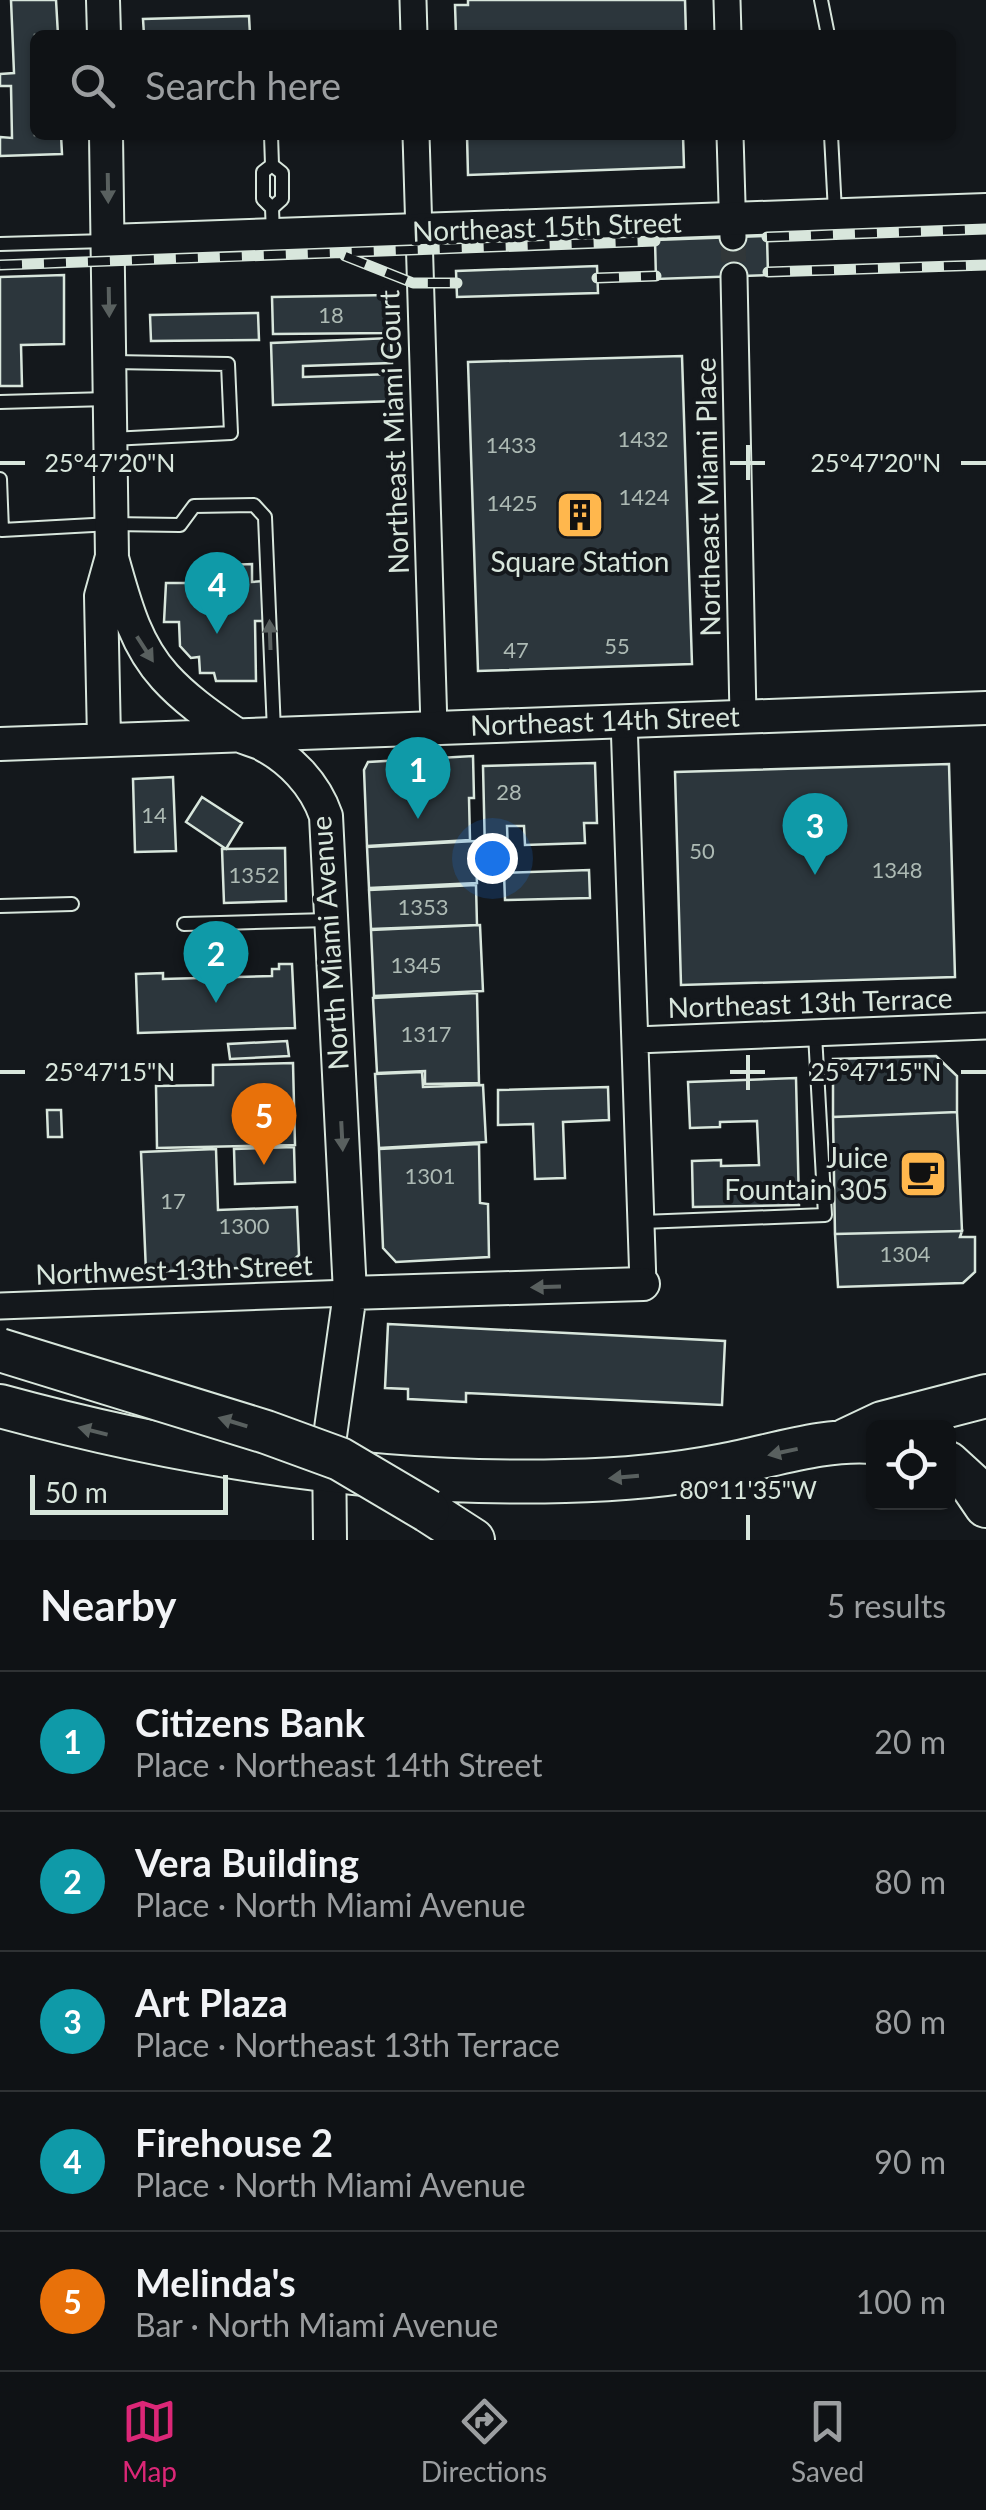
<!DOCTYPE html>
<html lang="en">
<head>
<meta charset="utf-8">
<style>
  body { margin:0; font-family:Lato,sans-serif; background:#181b1e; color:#f1f3f6 }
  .controls { position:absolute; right:30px; bottom:30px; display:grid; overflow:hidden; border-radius:15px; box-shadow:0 2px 8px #0004 }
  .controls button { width:90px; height:90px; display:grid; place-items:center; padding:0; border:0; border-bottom:2px solid #2f3234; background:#0f1215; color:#f1f3f6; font:50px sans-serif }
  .scale { position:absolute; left:30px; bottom:25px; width:198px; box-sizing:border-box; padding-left:10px; border:5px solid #d8e6dc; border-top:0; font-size:28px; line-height:35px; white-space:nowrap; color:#d8e6dc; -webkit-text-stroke:8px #14181c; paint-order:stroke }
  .you { position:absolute; left:492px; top:858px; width:35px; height:35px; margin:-25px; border:8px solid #fff; border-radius:50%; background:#1a73e8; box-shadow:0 0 0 15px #1a73e833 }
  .badge { display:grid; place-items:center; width:65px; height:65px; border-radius:50%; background:#db2777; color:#fff; font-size:32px; font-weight:700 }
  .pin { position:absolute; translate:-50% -82px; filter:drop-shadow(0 2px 5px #0008) }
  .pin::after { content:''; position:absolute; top:52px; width:35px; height:30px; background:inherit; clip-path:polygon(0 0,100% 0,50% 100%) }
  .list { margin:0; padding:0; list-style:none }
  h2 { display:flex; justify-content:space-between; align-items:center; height:130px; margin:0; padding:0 40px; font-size:42px }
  h2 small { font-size:32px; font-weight:400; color:#9b9ea0 }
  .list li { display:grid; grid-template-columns:65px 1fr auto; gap:30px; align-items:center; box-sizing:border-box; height:140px; padding:0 40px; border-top:2px solid #2f3234 }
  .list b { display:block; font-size:38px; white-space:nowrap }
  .list p { margin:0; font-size:32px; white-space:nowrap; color:#9b9ea0 }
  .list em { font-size:32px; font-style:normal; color:#9b9ea0 }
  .icon { flex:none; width:55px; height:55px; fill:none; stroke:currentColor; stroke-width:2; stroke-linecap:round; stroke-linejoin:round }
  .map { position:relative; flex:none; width:986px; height:1540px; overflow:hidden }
  .search { position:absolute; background:#0f1215; box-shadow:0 2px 8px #0004; left:30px; right:30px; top:30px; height:110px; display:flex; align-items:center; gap:25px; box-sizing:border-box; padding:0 35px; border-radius:15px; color:#9b9ea0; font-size:38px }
  .sheet { height:830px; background:#0f1215 }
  nav { display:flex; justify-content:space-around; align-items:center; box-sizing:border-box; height:140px; border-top:2px solid #2f3234; background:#0f1215; font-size:28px; color:#9b9ea0 }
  nav a { display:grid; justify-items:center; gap:5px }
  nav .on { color:#db2777 }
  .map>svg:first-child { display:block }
</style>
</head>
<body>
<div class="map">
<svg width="986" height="1540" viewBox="0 0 986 1540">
  <rect width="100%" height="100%" fill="#14181c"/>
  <path fill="#2c363c" stroke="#d8e6dc" stroke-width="2.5" d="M11 0H56L58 35H35V135H61L62 154 0 156V137L12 138 11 86H0V74L14 73Z
    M468 0H685L686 35H456L455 5H468Z
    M249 16 250 35H144L143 19Z
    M467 135H683L684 167 468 175Z
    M767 236 768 275 656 279 655 240Z
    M597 266 598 293 457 297 456 271Z
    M64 275V344L21 345 22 386H0V277Z
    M389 295 390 333 273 334 272 297Z
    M258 313 259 340 151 341 150 315Z
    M391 338 392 363 303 366V377L394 374 396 401 273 405 271 343Z
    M682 356 692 664 478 671 468 362Z
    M252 564V582L263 581 267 621H255L256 681H216L214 673H200L199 657 191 658 180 646 179 622H164L166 583H204L203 566Z
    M473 756 474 798H469L470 840 367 846 364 770 368 762Z
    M595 763 597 823H584L585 843 525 845 524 826H507L508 852H485L483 766Z
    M949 764 955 977 681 985 675 772Z
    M173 777 176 851 135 852 133 779Z
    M202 797 242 823 226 849 186 822Z
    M475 841 477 883 369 888 367 847Z
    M285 848 286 901 224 903 222 849Z
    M589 870 590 898 505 900 504 873Z
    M476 885 477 925 371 929 369 890Z
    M480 925 483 991 374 996 371 930Z
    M279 964H292L295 1028 138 1033 136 974 163 973V979L272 976V969H279Z
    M477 993 479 1083 425 1084V1071L377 1073 373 998Z
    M287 1041 289 1056 230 1059 228 1044Z
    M936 1056 957 1076V1112L833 1117V1059Z
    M293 1063 295 1145 157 1148 156 1086 213 1085V1065Z
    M422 1072 423 1087 483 1085 486 1142 379 1148 375 1074Z
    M796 1078 799 1205 693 1207 692 1161 721 1160V1166L759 1165 757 1121 720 1122V1127L690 1128 688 1082Z
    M608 1087 609 1120 563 1122 565 1178 535 1179 533 1124 498 1125V1090Z
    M47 1110H61L62 1137H48Z
    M957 1112 962 1231 835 1234 833 1117Z
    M479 1144 480 1203 488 1204 489 1257 396 1262 383 1248 379 1149Z
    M294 1147 295 1182 235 1184 234 1149Z
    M216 1149 218 1210 297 1207 299 1255 287 1266 146 1272 141 1152Z
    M962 1231 960 1237H975V1272L963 1283 838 1287 835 1234Z
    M388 1324 725 1341 722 1405 466 1393V1402L408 1399V1389L385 1388Z"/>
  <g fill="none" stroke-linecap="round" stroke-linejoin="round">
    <path stroke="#313739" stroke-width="25" stroke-dasharray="25 12" stroke-linecap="butt" d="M733 237 734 276"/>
    <g stroke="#d8e6dc" stroke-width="16">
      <path id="lane" d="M821 0 828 35
        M271 135 272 165
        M831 135 835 212
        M272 208 282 199V173L272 165 263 172V199L272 208 273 234
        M0 244 106 241
        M0 402 107 399
        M111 439 231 433 228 364 113 362
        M0 479 2 530 111 524 180 525 194 506 254 505 265 517 274 731
        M0 906 72 904
        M184 924 328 920
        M642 1222 825 1215 815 1034"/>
    </g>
    <g stroke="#d8e6dc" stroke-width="29">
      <path id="street" d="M413 0 414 35
        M727 0 728 35
        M416 135 434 727
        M730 135 733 237
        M734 276 743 716
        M624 720 643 1284
        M636 1040 986 1026
        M0 1306 350 1293"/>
    </g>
    <g stroke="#d8e6dc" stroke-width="36">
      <path id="secondary" d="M103 0 104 35
        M106 135 112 558C124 600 134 643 165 677 184 698 208 715 231 731 240 737 250 739 260 743 290 758 315 784 326 816L350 1293 329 1443 330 1540
        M109 241 986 210
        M104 739 101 596 111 560
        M0 744 986 708
        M350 1293 643 1284"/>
    </g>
    <g stroke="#d8e6dc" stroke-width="46">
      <path id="highway" d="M0 1406C183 1456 374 1486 565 1481 617 1480 673 1475 724 1465 773 1456 823 1438 874 1442
        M846 1440 882 1423 986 1396
        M948 1463 971 1484 986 1506
        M428 1511 473 1540"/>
    </g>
    <use href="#lane" stroke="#14181c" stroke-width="12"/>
    <use href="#street" stroke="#14181c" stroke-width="25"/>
    <use href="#secondary" stroke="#14181c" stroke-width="32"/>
    <use href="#highway" stroke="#14181c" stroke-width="42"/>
    <g stroke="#d8e6dc" stroke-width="11">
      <path id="rail" d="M767 237 986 229
        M345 256 413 283H457
        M0 265 655 241
        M768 272 986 265
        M597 278 656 276"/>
    </g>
    <use href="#rail" stroke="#14181c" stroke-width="8" stroke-dasharray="22" stroke-linecap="butt"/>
    <g stroke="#d8e6dc" stroke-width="46" stroke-linecap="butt">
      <path id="highway-bridge" d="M0 1350 266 1432 340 1459 428 1511"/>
    </g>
    <use href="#highway-bridge" stroke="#14181c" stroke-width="42"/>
  </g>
  <defs><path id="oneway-solid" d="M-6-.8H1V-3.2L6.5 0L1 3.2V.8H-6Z" transform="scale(2.5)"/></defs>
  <g fill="#59605f">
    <use href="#oneway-solid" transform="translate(108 188) rotate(89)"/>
    <use href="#oneway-solid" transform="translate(109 302) rotate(89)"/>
    <use href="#oneway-solid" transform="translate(270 635) rotate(-92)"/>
    <use href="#oneway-solid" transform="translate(145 649) rotate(57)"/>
    <use href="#oneway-solid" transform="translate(342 1136) rotate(87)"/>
    <use href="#oneway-solid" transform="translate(546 1287) rotate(178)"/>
    <use href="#oneway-solid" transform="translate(233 1422) rotate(-163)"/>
    <use href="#oneway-solid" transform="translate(93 1431) rotate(-166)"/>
    <use href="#oneway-solid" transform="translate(783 1452) rotate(168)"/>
    <use href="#oneway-solid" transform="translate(624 1477) rotate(175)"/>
  </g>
  <path fill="none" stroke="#d8e6dc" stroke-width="4" d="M748 445V480M0 463H25M730 463H765M961 463H986M748 1055V1090M0 1072H25M730 1072H765M961 1072H986M748 1515V1540"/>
  <defs>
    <g id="building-square" transform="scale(2.5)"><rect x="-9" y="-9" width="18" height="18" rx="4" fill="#ffb74d" stroke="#14181c"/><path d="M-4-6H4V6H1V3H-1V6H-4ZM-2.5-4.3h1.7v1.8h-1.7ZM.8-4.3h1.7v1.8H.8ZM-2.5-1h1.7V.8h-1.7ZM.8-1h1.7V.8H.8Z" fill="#111"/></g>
    <g id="cafe-square" transform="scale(2.5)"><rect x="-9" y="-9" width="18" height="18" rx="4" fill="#ffb74d" stroke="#14181c"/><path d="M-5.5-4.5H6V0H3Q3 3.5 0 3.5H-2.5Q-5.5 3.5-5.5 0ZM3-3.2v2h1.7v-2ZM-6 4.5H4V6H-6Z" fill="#111"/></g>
  </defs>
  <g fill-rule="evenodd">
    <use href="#building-square" x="580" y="515"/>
    <use href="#cafe-square" x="923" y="1174"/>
  </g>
  <g text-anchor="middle" stroke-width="8" stroke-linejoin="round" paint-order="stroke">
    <g font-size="22" fill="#adbab4">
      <text x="331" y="323">18</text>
      <text x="643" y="447">1432</text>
      <text x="511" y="453">1433</text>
      <text x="644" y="505">1424</text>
      <text x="512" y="511">1425</text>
      <text x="617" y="654">55</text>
      <text x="516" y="658">47</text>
      <text x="509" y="800">28</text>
      <text x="154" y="823">14</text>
      <text x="702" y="859">50</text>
      <text x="897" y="878">1348</text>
      <text x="254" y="883">1352</text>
      <text x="423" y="915">1353</text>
      <text x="416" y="973">1345</text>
      <text x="426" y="1042">1317</text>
      <text x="430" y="1184">1301</text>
      <text x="173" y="1209">17</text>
      <text x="244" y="1234">1300</text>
      <text x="905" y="1262">1304</text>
    </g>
    <g font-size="28" fill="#d8e6dc" stroke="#14181c">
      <text transform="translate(547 227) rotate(-2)" y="10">Northeast 15th Street</text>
      <text transform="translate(394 432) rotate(-92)" y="10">Northeast Miami Court</text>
      <text transform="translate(708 497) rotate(-91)" y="10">Northeast Miami Place</text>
      <text transform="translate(605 721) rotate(-2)" y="10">Northeast 14th Street</text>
      <text transform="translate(330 943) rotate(-94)" y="10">North Miami Avenue</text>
      <text transform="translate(810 1003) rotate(-2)" y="10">Northeast 13th Terrace</text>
      <text transform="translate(174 1270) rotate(-2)" y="10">Northwest 13th Street</text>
    </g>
    <g font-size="28" fill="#d8e6dc" stroke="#14181c">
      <text x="580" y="572">Square Station</text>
      <text x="888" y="1168" text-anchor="end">Juice<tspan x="888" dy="32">Fountain 305</tspan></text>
    </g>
  </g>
  <g font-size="25" text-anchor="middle" fill="#d8e6dc" stroke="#14181c" stroke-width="8" stroke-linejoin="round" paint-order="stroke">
    <text x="110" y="472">25°47'20"N</text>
    <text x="876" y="472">25°47'20"N</text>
    <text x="110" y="1081">25°47'15"N</text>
    <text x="876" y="1081">25°47'15"N</text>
    <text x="748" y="1499">80°11'35"W</text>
  </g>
</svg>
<div class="controls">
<button><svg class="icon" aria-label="locate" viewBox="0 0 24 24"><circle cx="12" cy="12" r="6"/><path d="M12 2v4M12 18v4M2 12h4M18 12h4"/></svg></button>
</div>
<div class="scale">50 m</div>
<div class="you"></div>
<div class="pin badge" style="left:418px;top:819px;background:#0f9aa8">1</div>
<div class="pin badge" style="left:216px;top:1003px;background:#0f9aa8">2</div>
<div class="pin badge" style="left:815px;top:875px;background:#0f9aa8">3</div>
<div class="pin badge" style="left:217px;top:634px;background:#0f9aa8">4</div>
<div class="pin badge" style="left:264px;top:1165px;background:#e8710a">5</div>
<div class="search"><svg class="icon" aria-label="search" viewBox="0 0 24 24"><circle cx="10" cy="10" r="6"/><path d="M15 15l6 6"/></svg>Search here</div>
</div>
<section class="sheet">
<h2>Nearby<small>5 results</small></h2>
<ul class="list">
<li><span class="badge" style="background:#0f9aa8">1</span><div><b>Citizens Bank</b><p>Place · Northeast 14th Street</p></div><em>20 m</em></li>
<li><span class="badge" style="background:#0f9aa8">2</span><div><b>Vera Building</b><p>Place · North Miami Avenue</p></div><em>80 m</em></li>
<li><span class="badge" style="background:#0f9aa8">3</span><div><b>Art Plaza</b><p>Place · Northeast 13th Terrace</p></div><em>80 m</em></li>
<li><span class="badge" style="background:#0f9aa8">4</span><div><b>Firehouse 2</b><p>Place · North Miami Avenue</p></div><em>90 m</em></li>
<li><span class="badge" style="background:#e8710a">5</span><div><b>Melinda's</b><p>Bar · North Miami Avenue</p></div><em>100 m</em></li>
</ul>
</section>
<nav>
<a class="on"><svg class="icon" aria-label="map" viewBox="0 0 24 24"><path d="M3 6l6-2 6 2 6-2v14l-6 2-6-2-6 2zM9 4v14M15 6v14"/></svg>Map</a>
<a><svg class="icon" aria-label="directions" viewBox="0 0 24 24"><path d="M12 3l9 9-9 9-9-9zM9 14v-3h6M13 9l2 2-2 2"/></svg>Directions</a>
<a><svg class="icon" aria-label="saved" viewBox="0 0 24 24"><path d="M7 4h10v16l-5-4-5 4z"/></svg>Saved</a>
</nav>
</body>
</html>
